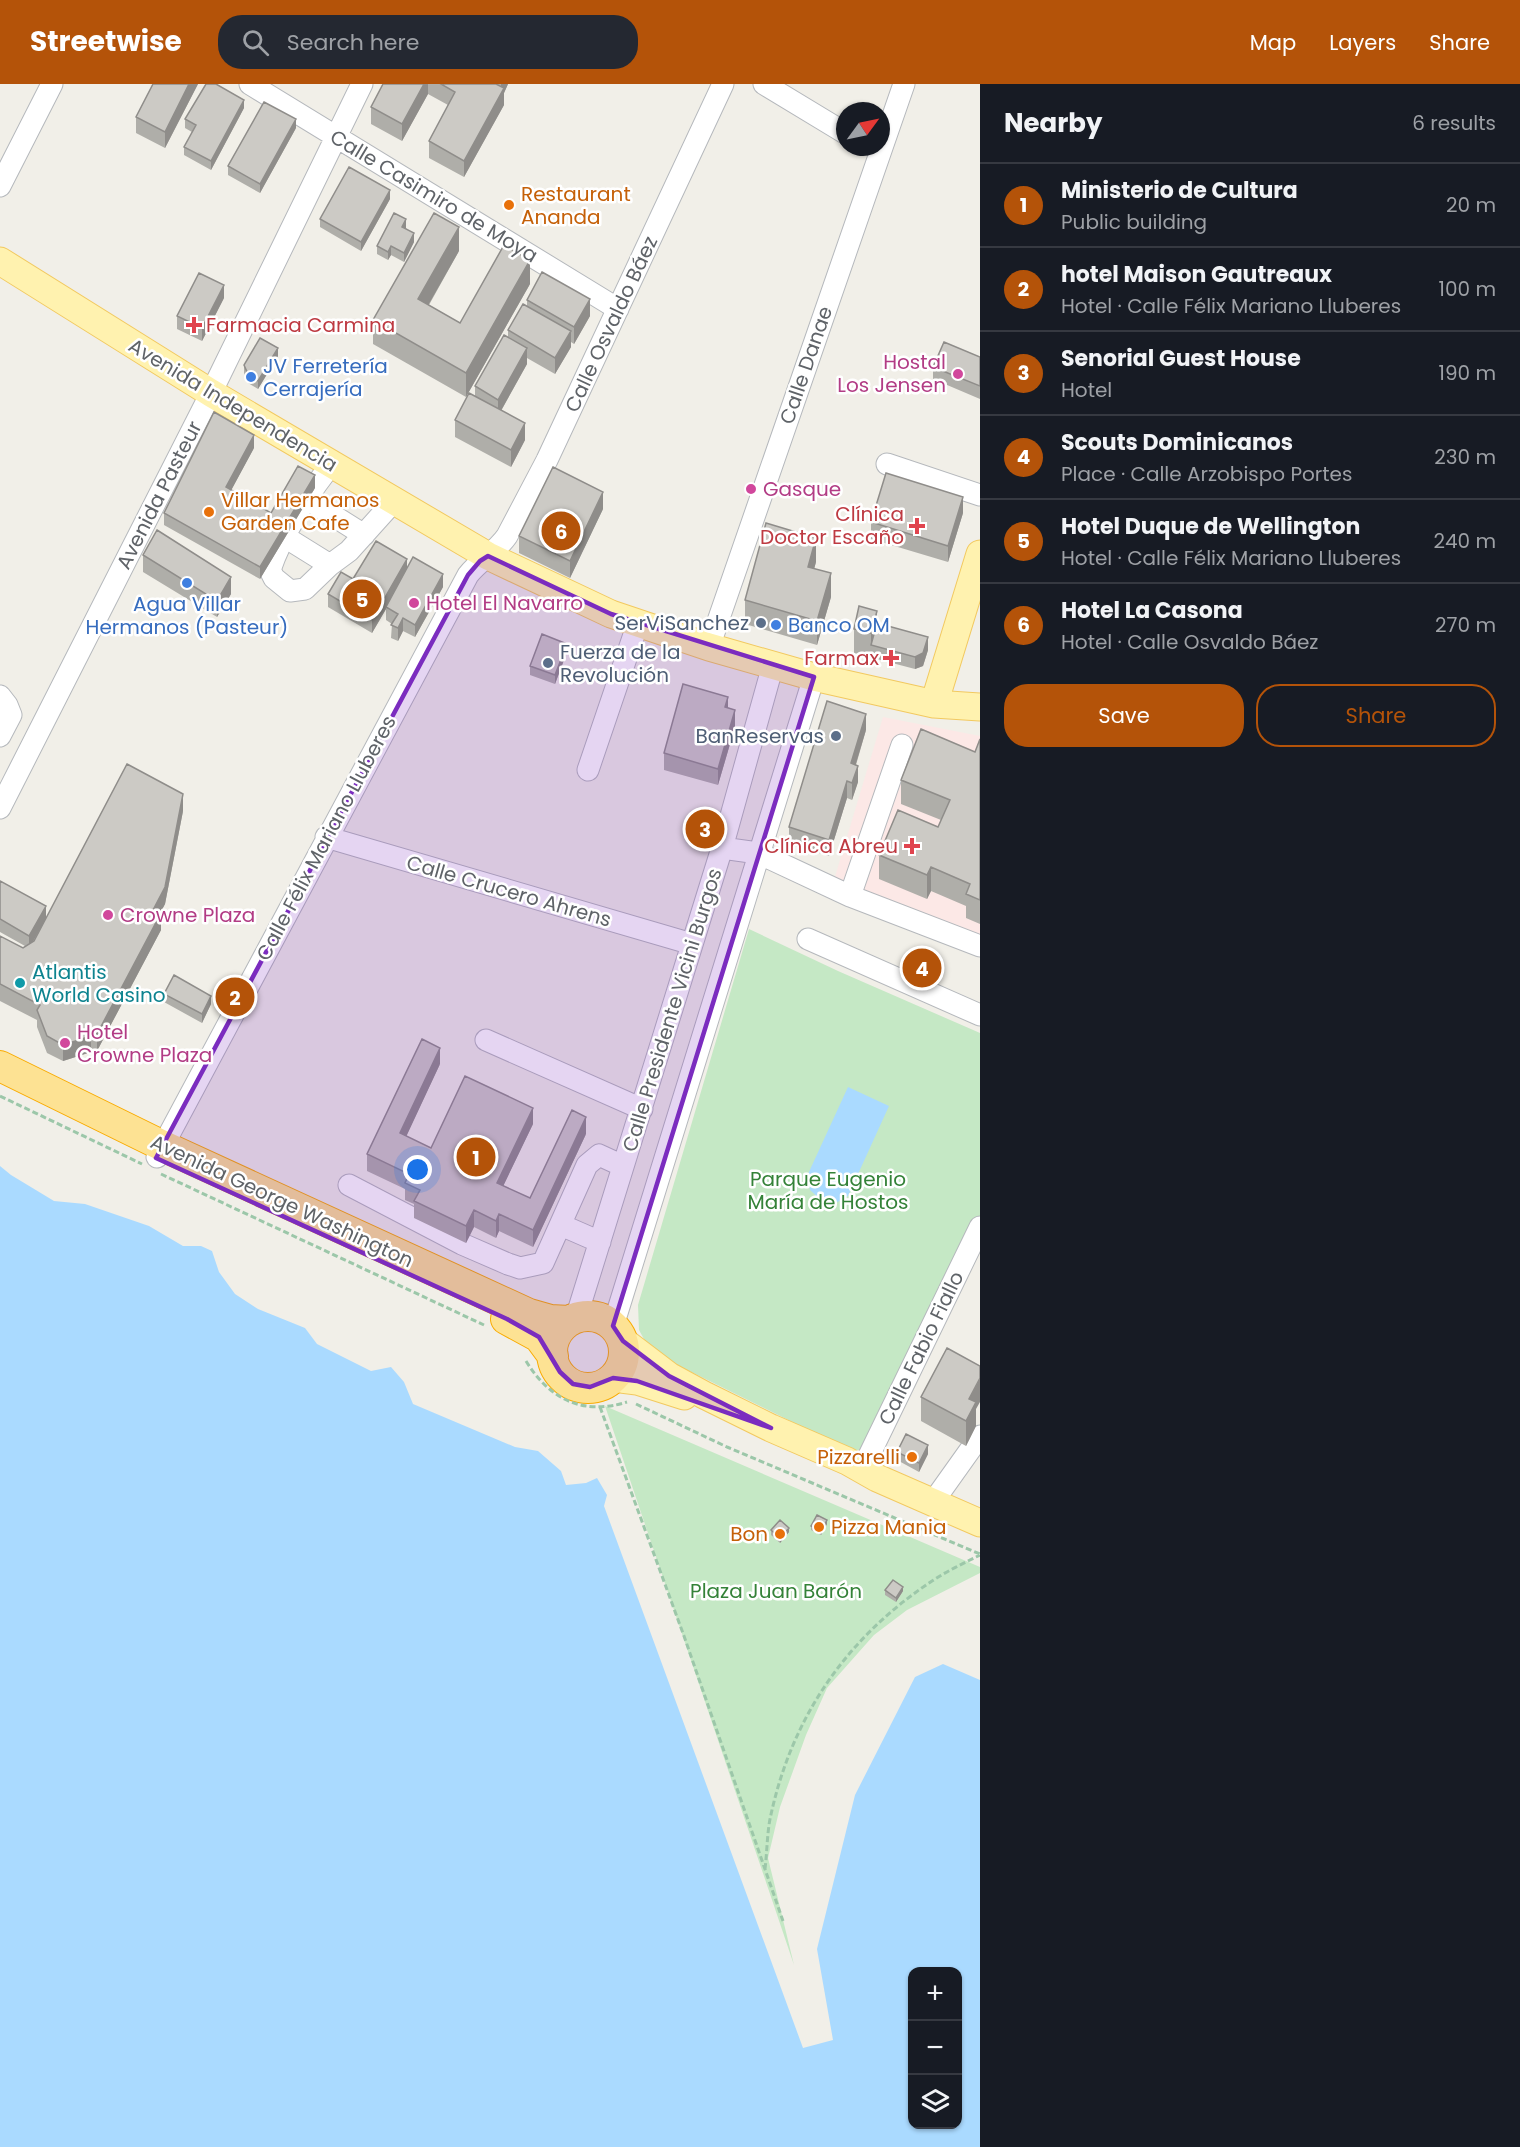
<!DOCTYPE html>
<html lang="en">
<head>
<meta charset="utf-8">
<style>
  body { margin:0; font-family:Poppins,sans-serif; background:#242831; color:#f1f3f6 }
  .controls { position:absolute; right:18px; bottom:18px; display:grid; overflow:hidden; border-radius:12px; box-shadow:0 2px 4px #0004 }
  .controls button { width:54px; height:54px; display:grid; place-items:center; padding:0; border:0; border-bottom:2px solid #363941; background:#171b24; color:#f1f3f6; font:30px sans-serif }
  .compass { position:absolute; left:836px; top:18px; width:54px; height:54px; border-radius:50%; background:#171b24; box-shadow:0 2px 4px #0004; rotate:57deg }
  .you { position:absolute; left:418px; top:1086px; width:21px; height:21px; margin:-15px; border:4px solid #fff; border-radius:50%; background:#1a73e8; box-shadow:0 0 0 9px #1a73e833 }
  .badge { display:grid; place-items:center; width:39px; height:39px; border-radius:50%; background:#b45309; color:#fff; font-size:20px; font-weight:700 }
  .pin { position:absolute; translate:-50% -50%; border:3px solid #fff; box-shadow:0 2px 6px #0006 }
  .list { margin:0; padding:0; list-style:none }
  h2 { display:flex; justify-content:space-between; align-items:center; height:78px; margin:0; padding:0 24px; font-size:26px }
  h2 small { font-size:20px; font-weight:400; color:#9ea1a6 }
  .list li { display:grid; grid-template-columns:39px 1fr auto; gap:18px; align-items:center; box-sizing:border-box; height:84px; padding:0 24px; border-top:2px solid #363941 }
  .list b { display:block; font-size:22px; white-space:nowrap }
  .list p { margin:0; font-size:20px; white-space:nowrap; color:#9ea1a6 }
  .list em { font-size:20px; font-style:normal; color:#9ea1a6 }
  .actions { display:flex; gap:12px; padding:18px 24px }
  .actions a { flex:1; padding:14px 0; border:2px solid #b45309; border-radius:24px; text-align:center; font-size:21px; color:#b45309 }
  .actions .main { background:#b45309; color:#fff }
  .icon { flex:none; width:33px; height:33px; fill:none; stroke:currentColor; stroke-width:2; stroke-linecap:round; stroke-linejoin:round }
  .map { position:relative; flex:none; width:980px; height:2063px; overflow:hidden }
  header { display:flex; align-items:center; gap:36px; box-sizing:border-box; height:84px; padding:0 30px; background:#b45309; color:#fff }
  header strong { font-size:28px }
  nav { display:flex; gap:33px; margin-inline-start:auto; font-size:21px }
  .search { width:420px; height:54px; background:#242831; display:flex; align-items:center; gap:15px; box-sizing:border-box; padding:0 21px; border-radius:24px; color:#9ea1a6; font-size:22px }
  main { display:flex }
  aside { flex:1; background:#171b24 }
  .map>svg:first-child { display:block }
</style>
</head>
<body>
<header>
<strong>Streetwise</strong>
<div class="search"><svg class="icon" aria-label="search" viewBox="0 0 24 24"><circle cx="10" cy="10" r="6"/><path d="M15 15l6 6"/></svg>Search here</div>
<nav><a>Map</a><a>Layers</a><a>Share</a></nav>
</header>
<main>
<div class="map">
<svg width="980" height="2063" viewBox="0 0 980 2063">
  <rect width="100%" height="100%" fill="#f1efe8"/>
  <path fill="#fce8e6" d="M883 633 980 652V852L834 796Z"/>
  <path fill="#c5e8c5" d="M749 845 838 887 980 949V1138L863 1366 851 1367 651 1268 639 1246 638 1221Z
    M605 1322 980 1483V1489L907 1526 874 1551 827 1604 806 1651 780 1723 768 1774 794 1881Z"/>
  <path fill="#aadaff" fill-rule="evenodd" d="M848 1003 889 1022 848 1112 834 1120 821 1116 810 1106 808 1090Z
    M0 1082 11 1091 54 1117 85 1120 149 1142 183 1162H201L212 1167 219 1188 235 1210 258 1225 305 1244 317 1260 371 1287 391 1283 404 1298 413 1320 515 1363 538 1367 561 1387 566 1401 586 1399 597 1394 607 1411 604 1422 803 1964 833 1956 817 1865 855 1711 915 1593 943 1580 980 1596V2063H0ZM912 1888H958V2040H912Z"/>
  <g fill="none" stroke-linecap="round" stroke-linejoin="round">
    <g stroke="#b5b8bc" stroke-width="23">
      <path id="minor" d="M250 0 618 225
        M764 0 845 49
        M0 102 52 0
        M332 380C309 408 281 452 270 486L274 494 290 507 305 505 330 481 349 467 394 417
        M887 380 980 411
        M307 415 364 451
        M285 453 330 481
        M709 563 904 0
        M0 612 7 621 11 631 0 652
        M588 686 638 539
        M0 724 211 309 362 0
        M326 753 692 860
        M722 764 758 769 850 812 980 862
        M850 812 902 661
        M808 855 980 931
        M486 956 642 1025
        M157 1073 468 491C480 476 496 468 507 452L547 376 723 0
        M349 1101 462 1160 508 1180 520 1184 543 1179 587 1081 599 1071 623 1082
        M561 1141 600 1158
        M576 1234 722 764 773 581
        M613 1242C680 1026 745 809 814 593
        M862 1386 980 1143
        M933 1418 980 1352"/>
    </g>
    <g stroke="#f2c960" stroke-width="29">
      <path id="major" d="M0 177 211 309 488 472 611 530 709 563 814 593 934 620 980 623
        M934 620 980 470
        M623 1257 669 1292 704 1311 771 1344 847 1377 877 1394 980 1439
        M613 1294 637 1297 684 1312"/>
    </g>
    <g stroke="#f9ab00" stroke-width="32">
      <path id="highway" d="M0 982 163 1062 529 1230 550 1236 570 1237
        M552 1268a36 36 0 1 1 72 0a36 36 0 1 1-72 0Z
        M506 1235 539 1253 553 1272"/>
    </g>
    <path stroke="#9cc7a9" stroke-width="3" stroke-dasharray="6 3" stroke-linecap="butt" d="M0 1012 142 1080
      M161 1090 484 1241
      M526 1277C549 1315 583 1332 627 1318
      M636 1320 727 1363 980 1470
      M600 1323 684 1552 783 1837
      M765 1785C767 1769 767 1751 770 1735 791 1634 846 1554 932 1497 947 1487 964 1479 980 1471"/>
    <use href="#minor" stroke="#fff" stroke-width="21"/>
    <use href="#major" stroke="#fff2af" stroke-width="27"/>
    <use href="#highway" stroke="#fde293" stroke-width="30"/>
  </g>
  <path fill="#afaea9" d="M153 0H198L165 64 136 49V33Z
    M383 0H508L504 9V21L464 93 429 74V57L448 21 428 10 402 57 371 40V23Z
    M244 24 211 86 184 71V63L192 48 185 44V35Z
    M296 44 260 109 228 91V82Z
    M390 115 361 167 320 143V135Z
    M406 144 414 158 404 178 391 171 388 176 377 170V162Z
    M459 167 429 221 460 239 530 200 466 313 373 260V236Z
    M224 214 202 257 177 245V232Z
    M527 216 590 232 574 260 571 258V263L555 290 527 274V280L501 327 525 356 511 383 455 353V336L475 313V302L508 253V246L527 222Z
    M278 272 258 305 248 299 244 289V281Z
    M980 273V315L933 295V283Z
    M254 364 231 406 271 429 315 404 260 495 164 441V429Z
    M603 425 570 494 519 469V452Z
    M963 429 948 478 871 455V438Z
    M143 471 231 510 217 533 143 488Z
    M816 478 814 485 831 513 817 561 745 540V516Z
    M407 484 443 503 415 553 403 547 398 557 391 554 392 540 386 536V525L372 549 328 523V510L353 495Z
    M877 539 928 566 923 582 915 585 854 569V545Z
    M567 568 555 600 530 591V582Z
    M728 624 735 643 718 701 664 686V669Z
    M866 646 856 681 858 698 852 716 847 714 829 772 789 760V743Z
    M980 655V840L966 834V822L931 807 927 815 879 795V771L938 743 941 736 901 720V696L975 668Z
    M183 727 165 820 160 829 161 846 97 967 91 964 88 969 63 977 47 969 37 943V936L0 917V852L23 864 25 862 0 848V797L46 834Z
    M909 877 934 881 928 895 909 886Z
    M164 910 211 920 202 939 164 918Z
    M440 980 406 1052 431 1064 533 1040 503 1102 530 1114 586 1050 533 1163 499 1147 496 1154 474 1143 466 1159 414 1134V1120L405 1116V1105L367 1087V1070Z
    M921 1313 976 1325V1342L966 1362 921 1337Z
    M897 1368 928 1370 919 1388 897 1376Z
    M827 1440 821 1451 811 1446V1442Z
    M771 1446 789 1448 780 1459 771 1451Z
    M885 1506 903 1507 896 1518 885 1511Z"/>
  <path fill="#8f8d8a" d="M189 0H198L165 64V48Z
    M424 0H428V10L402 57V40Z
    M501 0H508L504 9V21L464 93V77L501 9Z
    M244 16V24L211 86V77Z
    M296 35V44L260 109V100Z
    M390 106V115L361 167V158Z
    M406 135V144L402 151V143Z
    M459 143V167L418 239V215Z
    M414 149V158L404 178V169Z
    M391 162V171L388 176V168Z
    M530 176V200L466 313V289Z
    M224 201V214L202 257V244Z
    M590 215V232L574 260V243Z
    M571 247V263L555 290V274Z
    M278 264V272L258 305V297Z
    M527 264V280L498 332V316Z
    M525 339V356L511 383V366Z
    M254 351V364L226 416V403Z
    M315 391V404L260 495V483Z
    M603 408V425L570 494V477Z
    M963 413V429L948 478V462Z
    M816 454V478L808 507V483Z
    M407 475V488L386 523V525L372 549V536Z
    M831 489V513L817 561V537Z
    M443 490V503L415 553V541Z
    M231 493V510L217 533V517Z
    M877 527V551L871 561V549Z
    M403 534V547L398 557V544Z
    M928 553V566L923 582 915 585V573Z
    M567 560V568L555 600V591Z
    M728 613V630L725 623Z
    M735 626V643L718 701V685Z
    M866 630V646L851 696V679Z
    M858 682V698L852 716V699Z
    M847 697V714L829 772V756Z
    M183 710V727L165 820 153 843V826Z
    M931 783V807L927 815V791Z
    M46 822V835L29 864V852Z
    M161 829V846L97 967V950Z
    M934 873V881L928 895V886Z
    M211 912V920L202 939V930Z
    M91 947V964L88 969 63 977V961Z
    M440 964V980L400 1066V1049Z
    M533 1024V1040L497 1115V1099Z
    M586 1033V1050L533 1163V1146Z
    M474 1126V1143L466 1159V1142Z
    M499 1130V1147L496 1154V1137Z
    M980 1294V1318L976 1325V1342L966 1362V1337L969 1315Z
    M928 1361V1370L919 1388V1379Z
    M827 1436V1440L821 1451V1447Z
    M789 1444V1448L780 1459V1454Z
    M903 1503V1507L896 1518V1514Z"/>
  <path fill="#cccac5" stroke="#8f8d8a" stroke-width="1.5" d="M153 0H189L165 48 136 33Z
    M206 0H216L244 16 211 77 184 63 196 41 185 35Z
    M383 0H424L402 40 371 23Z
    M441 0H496L504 4 464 77 429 57 455 8Z
    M264 18 296 35 260 100 228 82Z
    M349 83 390 106 361 158 320 135Z
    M394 129 406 135 402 143 414 149 404 169 391 162 388 168 377 162Z
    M434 129 459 143 418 215 460 239 504 161 530 176 466 289 373 236Z
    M542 188 590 215 574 243 527 216Z
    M199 189 224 201 202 244 177 232Z
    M523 220 571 247 555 274 508 246Z
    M504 251 527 264 498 316 475 302Z
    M260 254 278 264 258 297 248 290 244 281Z
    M944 258 980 273V302L933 283Z
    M469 309 525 339 511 366 455 336Z
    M214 328 254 351 226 403 271 429 298 382 315 391 260 483 164 429Z
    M553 383 603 408 570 477 519 452Z
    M886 389 963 413 948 462 871 438Z
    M766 439 816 454 808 483 831 489 817 537 745 516Z
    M157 446 231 493 217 517 143 471Z
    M376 457 407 475 372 536 328 510 341 488 353 495Z
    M413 473 443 490 415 541 403 534 398 544 391 541 398 530 386 523Z
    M859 522 877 527 871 549 854 545Z
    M877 539 928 553 923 569 915 573 871 561Z
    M542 550 567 560 555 591 530 582Z
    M683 600 728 613 725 623 735 626 718 685 664 669Z
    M827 617 866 630 851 679 858 682 852 699 847 697 829 756 789 743Z
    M921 645 975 668 980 655V816L966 810 970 800 931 783 927 791 879 771 898 726 938 743 950 716 901 696Z
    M127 680 183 710 165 803 153 826 161 829 97 950 91 947 88 953 63 961 47 952 37 926 40 921 0 900V852L23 864 34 857Z
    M0 797 46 822 29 852 0 835Z
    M915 864 934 873 928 886 909 877Z
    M174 891 211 912 202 930 164 910Z
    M422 955 440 964 400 1049 431 1064 465 992 533 1024 497 1099 530 1114 572 1026 586 1033 533 1146 499 1130 496 1137 474 1126 466 1142 414 1117 420 1106 405 1099 409 1090 367 1070Z
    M947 1264 980 1282V1294L969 1315 976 1318 966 1337 921 1313Z
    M906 1350 928 1361 919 1379 897 1368Z
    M817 1431 827 1436 821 1447 811 1442Z
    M780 1436 789 1444 780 1454 771 1446Z
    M893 1496 903 1503 896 1514 885 1506Z"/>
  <path fill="#7b2cbf" fill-opacity="0.2" stroke="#7b2cbf" stroke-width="4.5" stroke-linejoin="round" d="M488 472 611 530 814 593 613 1242 623 1257 669 1292 771 1344 637 1297 613 1294 590 1303 573 1300 560 1288 539 1253 507 1235 156 1074 468 491 480 477Z"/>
  <g fill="#e8710a" stroke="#fff" stroke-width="2">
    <circle cx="509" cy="121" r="6"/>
    <circle cx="209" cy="428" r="6"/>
    <circle cx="912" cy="1373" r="6"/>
    <circle cx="819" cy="1443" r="6"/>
    <circle cx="780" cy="1450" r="6"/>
  </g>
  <g fill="#e0444e" stroke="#fff" stroke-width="2">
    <path d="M191 232h6v6h6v6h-6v6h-6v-6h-6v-6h6z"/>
    <path d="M914 433h6v6h6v6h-6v6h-6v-6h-6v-6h6z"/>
    <path d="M888 565h6v6h6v6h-6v6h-6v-6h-6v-6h6z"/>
    <path d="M909 753h6v6h6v6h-6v6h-6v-6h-6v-6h6z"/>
  </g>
  <g fill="#d1479c" stroke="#fff" stroke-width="2">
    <circle cx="958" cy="290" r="6"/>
    <circle cx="751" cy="405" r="6"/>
    <circle cx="414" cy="519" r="6"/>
    <circle cx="108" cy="831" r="6"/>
    <circle cx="65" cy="959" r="6"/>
  </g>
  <g fill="#3f7fe0" stroke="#fff" stroke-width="2">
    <circle cx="251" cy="293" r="6"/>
    <circle cx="187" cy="499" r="6"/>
    <circle cx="776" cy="541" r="6"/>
  </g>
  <g fill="#5c6f8a" stroke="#fff" stroke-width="2">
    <circle cx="761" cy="539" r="6"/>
    <circle cx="548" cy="579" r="6"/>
    <circle cx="836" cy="652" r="6"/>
  </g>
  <circle fill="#0f9aa8" stroke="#fff" stroke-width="2" cx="20" cy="899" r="6"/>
  <g text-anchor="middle" stroke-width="5" stroke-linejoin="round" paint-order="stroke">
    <g font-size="20" fill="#c56008" stroke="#fff" text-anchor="start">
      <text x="521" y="117">Restaurant<tspan x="521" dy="23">Ananda</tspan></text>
      <text x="221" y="423">Villar Hermanos<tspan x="221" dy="23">Garden Cafe</tspan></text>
      <text x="900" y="1380" text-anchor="end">Pizzarelli</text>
      <text x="831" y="1450">Pizza Mania</text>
      <text x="768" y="1457" text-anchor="end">Bon</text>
    </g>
    <g font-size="20" fill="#5f6368" stroke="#fff">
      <text transform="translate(434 112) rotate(31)" y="7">Calle Casimiro de Moya</text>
      <text transform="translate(611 240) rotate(-65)" y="7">Calle Osvaldo Báez</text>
      <text transform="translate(806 281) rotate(-71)" y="7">Calle Danae</text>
      <text transform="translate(233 321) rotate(31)" y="7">Avenida Independencia</text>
      <text transform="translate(159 411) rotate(-63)" y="7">Avenida Pasteur</text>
      <text transform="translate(326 754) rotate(-62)" y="7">Calle Félix Mariano Lluberes</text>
      <text transform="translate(509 807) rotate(16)" y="7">Calle Crucero Ahrens</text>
      <text transform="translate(672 926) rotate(-73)" y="7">Calle Presidente Vicini Burgos</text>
      <text transform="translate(282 1117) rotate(25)" y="7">Avenida George Washington</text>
      <text transform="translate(921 1264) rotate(-64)" y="7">Calle Fabio Fiallo</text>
    </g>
    <g font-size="20" fill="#be3a42" stroke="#fff" text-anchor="end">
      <text x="206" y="248" text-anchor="start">Farmacia Carmina</text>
      <text x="904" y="437">Clínica<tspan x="904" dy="23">Doctor Escaño</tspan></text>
      <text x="879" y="581">Farmax</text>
      <text x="898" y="769">Clínica Abreu</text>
    </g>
    <g font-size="20" fill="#b23c85" stroke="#fff" text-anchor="start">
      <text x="946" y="285" text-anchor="end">Hostal<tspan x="946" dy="23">Los Jensen</tspan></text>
      <text x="763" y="412">Gasque</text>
      <text x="426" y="526">Hotel El Navarro</text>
      <text x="120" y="838">Crowne Plaza</text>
      <text x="77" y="955">Hotel<tspan x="77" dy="23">Crowne Plaza</tspan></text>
    </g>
    <g font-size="20" fill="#366cbe" stroke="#fff" text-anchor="start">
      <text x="263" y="289">JV Ferretería<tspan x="263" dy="23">Cerrajería</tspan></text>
      <text x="187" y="527" text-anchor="middle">Agua Villar<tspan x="187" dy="23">Hermanos (Pasteur)</tspan></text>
      <text x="788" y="548">Banco OM</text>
    </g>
    <g font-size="20" fill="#4e5e75" stroke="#fff" text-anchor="end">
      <text x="749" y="546">SerViSanchez</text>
      <text x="560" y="575" text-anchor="start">Fuerza de la<tspan x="560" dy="23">Revolución</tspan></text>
      <text x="824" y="659">BanReservas</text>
    </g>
    <g font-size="20" fill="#0d838f" stroke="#fff" text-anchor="start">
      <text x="32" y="895">Atlantis<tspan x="32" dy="23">World Casino</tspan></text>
    </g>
    <g font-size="20" fill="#348238" stroke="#fff">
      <text x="828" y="1102">Parque Eugenio<tspan x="828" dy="23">María de Hostos</tspan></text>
      <text x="776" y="1514">Plaza Juan Barón</text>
    </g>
  </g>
</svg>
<div class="controls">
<button>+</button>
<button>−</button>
<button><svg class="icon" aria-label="layers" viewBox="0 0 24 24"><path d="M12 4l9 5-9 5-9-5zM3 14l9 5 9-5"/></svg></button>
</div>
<svg class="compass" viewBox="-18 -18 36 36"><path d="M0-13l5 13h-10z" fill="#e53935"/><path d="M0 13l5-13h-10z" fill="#9ea1a6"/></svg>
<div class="you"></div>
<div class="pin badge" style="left:476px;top:1073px">1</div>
<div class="pin badge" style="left:235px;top:913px">2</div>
<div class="pin badge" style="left:705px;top:745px">3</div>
<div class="pin badge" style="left:922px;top:884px">4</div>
<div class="pin badge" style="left:362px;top:515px">5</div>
<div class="pin badge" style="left:561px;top:447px">6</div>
</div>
<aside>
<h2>Nearby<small>6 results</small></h2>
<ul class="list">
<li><span class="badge">1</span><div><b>Ministerio de Cultura</b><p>Public building</p></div><em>20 m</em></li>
<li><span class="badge">2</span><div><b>hotel Maison Gautreaux</b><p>Hotel · Calle Félix Mariano Lluberes</p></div><em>100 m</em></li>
<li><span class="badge">3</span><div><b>Senorial Guest House</b><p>Hotel</p></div><em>190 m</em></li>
<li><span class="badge">4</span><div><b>Scouts Dominicanos</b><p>Place · Calle Arzobispo Portes</p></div><em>230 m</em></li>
<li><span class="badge">5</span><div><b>Hotel Duque de Wellington</b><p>Hotel · Calle Félix Mariano Lluberes</p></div><em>240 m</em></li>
<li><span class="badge">6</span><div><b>Hotel La Casona</b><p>Hotel · Calle Osvaldo Báez</p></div><em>270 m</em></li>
</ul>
<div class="actions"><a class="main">Save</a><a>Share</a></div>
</aside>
</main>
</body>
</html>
